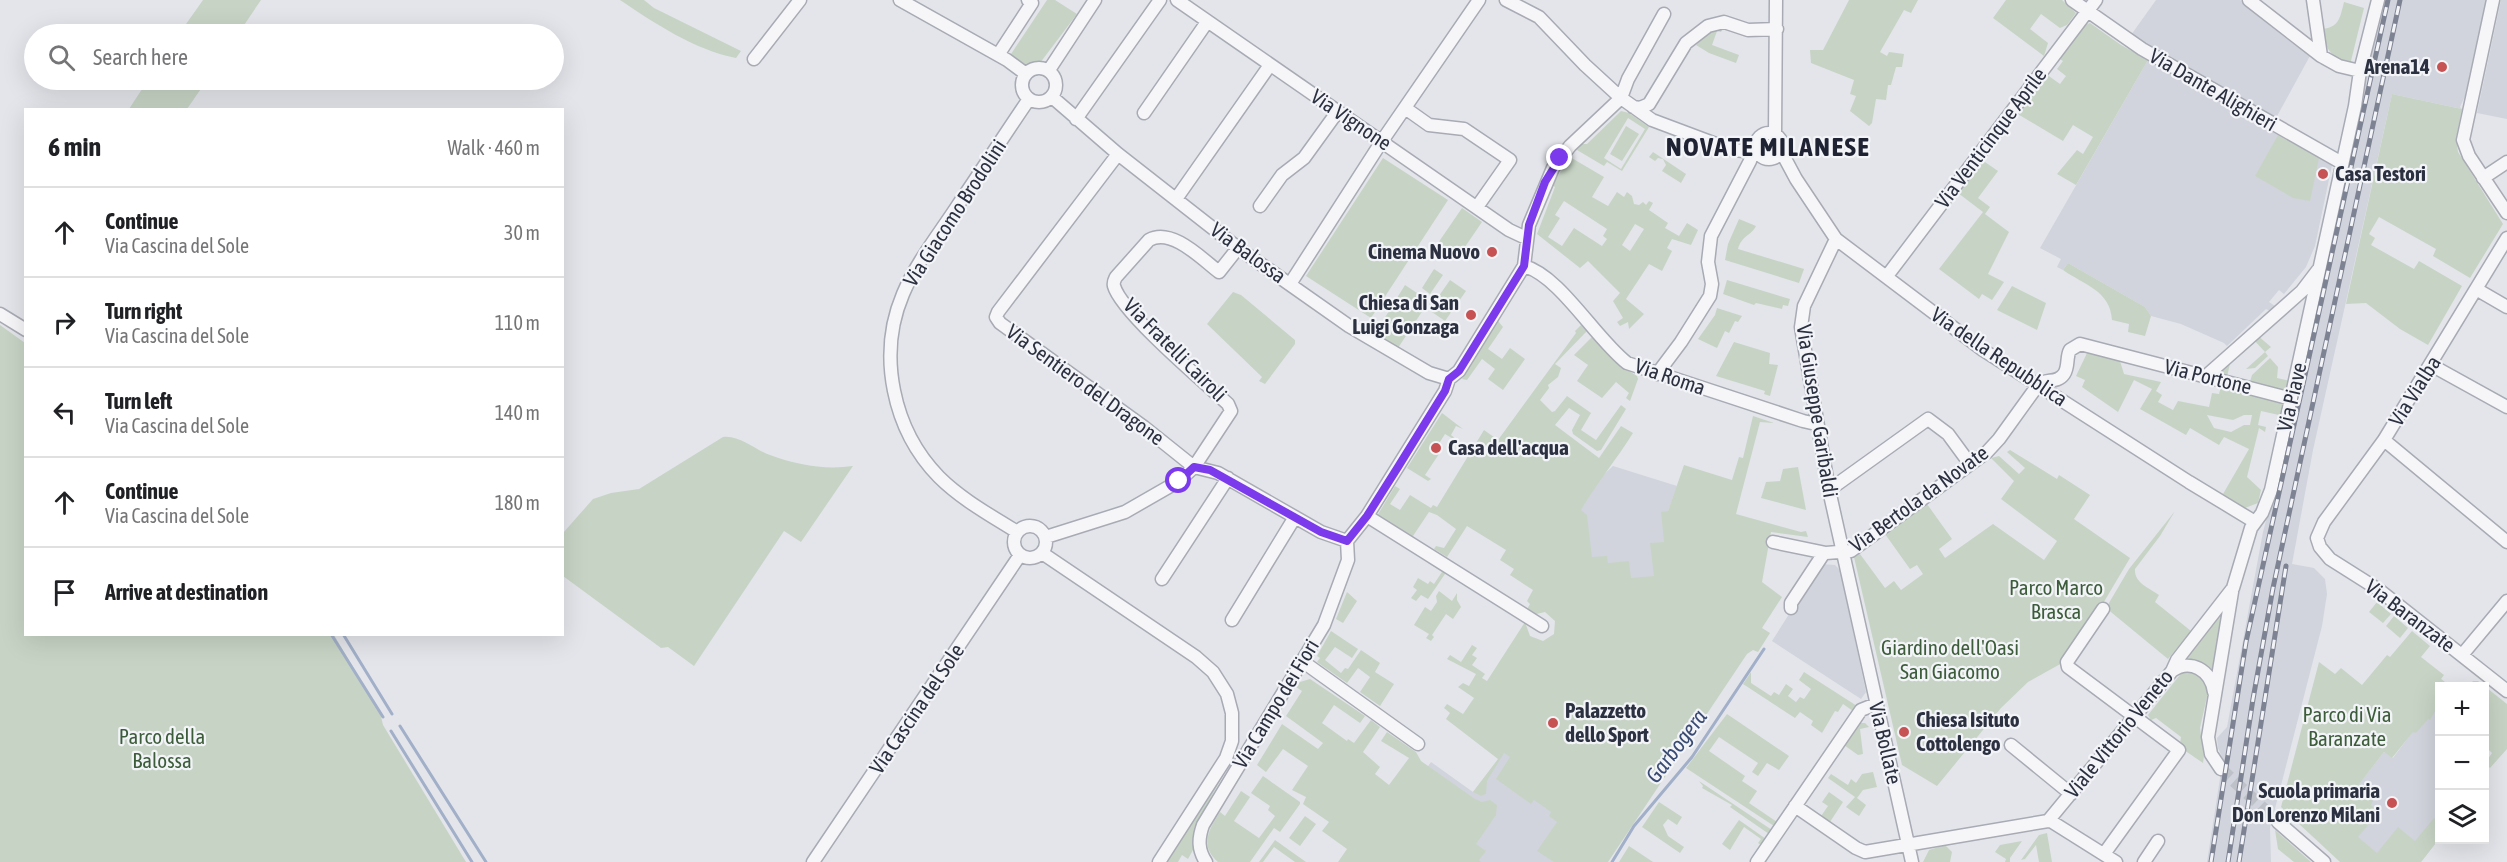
<!DOCTYPE html>
<html lang="en">
<head>
<meta charset="utf-8">
<style>
  body { margin:0; font-family:"Asap Condensed",sans-serif; background:#f6f6f6; color:#202124 }
  .controls { position:absolute; right:18px; bottom:18px; display:grid; overflow:hidden; border-radius:0px; box-shadow:0 6px 24px #0002 }
  .controls button { width:54px; height:54px; display:grid; place-items:center; padding:0; border:0; border-bottom:2px solid #e0e0e0; background:#fff; color:#202124; font:30px sans-serif }
  .stop { position:absolute; width:18px; height:18px; margin:-14px; border:4px solid #7c3aed; border-radius:50%; background:#fff }
  .stop.end { background:#7c3aed; border-color:#fff; box-shadow:0 2px 6px #0008 }
  .list { margin:0; padding:0; list-style:none }
  h2 { display:flex; justify-content:space-between; align-items:center; height:78px; margin:0; padding:0 24px; font-size:26px }
  h2 small { font-size:20px; font-weight:400; color:#757577 }
  .list li { display:grid; grid-template-columns:39px 1fr auto; gap:18px; align-items:center; box-sizing:border-box; height:90px; padding:0 24px; border-top:2px solid #e0e0e0 }
  .list b { display:block; font-size:22px; white-space:nowrap }
  .list p { margin:0; font-size:20px; white-space:nowrap; color:#757577 }
  .list em { font-size:20px; font-style:normal; color:#757577 }
  .icon { flex:none; width:33px; height:33px; fill:none; stroke:currentColor; stroke-width:2; stroke-linecap:round; stroke-linejoin:round }
  .map { position:relative; flex:none; width:2507px; height:862px; overflow:hidden }
  .search { position:absolute; background:#fff; box-shadow:0 6px 24px #0002; left:24px; top:24px; width:540px; height:66px; display:flex; align-items:center; gap:15px; box-sizing:border-box; padding:0 21px; border-radius:33px; color:#757577; font-size:22px }
  .panel { position:absolute; background:#fff; box-shadow:0 6px 24px #0002; left:24px; top:108px; width:540px; height:528px; border-radius:0px }
  .map>svg:first-child { display:block }
</style>
</head>
<body>
<div class="map">
<svg width="2507" height="862" viewBox="0 0 2507 862">
  <rect width="100%" height="100%" fill="#e3e5ea"/>
  <path fill="#d1d4dc" d="M2156 0H2240L2311 54 2276 118 2131 35Z
    M2382 0H2486L2465 96 2460 107 2462 109 2392 94 2313 450 2292 564 2314 568 2325 579 2327 594 2322 626 2270 828 2271 862H2207L2223 759 2218 748 2217 738 2227 727 2263 532 2277 479 2317 304Z
    M2501 0H2507V119L2477 113Z
    M2148 60 2332 165 2315 246 2306 267 2284 294 2279 290 2269 302 2275 306 2270 311 2266 309 2227 346 2224 343 2181 324 2151 316 2145 307 2068 263 2063 270 2057 267 2061 259 2040 248Z
    M1613 466 1677 486 1665 520 1667 545 1656 580 1648 589 1557 549 1599 479Z
    M1821 564 1835 565 1840 570 1866 692 1861 699 1772 641Z
    M2441 679 2450 686H2440L2439 839 2421 862H2360L2333 817 2384 752 2393 758 2408 738Z
    M1504 752 1621 834 1603 862H1426L1382 831 1431 762 1473 792Z"/>
  <path fill="#c7d4c5" fill-rule="evenodd" d="M203 0H261L238 34H179Z
    M620 0H644L654 8 741 51 736 58C695 50 654 23 620 0Z
    M1047 0H1055L1077 14 1040 63C1029 69 1019 62 1009 57Z
    M1849 0H1918L1911 13 1904 10 1880 52 1887 56 1889 52 1904 54 1902 67H1896L1891 85H1888L1886 100 1876 99 1872 123 1869 126 1850 111 1856 96 1850 94 1854 80 1811 63 1810 50H1823Z
    M2006 0H2062L2076 13 2067 25 2060 28 2041 14 2030 29 2048 43 2044 56 1993 18Z
    M2344 2 2364 8 2351 61C2330 60 2325 46 2321 29 2339 28 2340 18 2344 2Z
    M2090 23 2121 45 2148 60 2076 185 2057 174 2077 150 2083 154 2093 137 2073 125 2063 141 2016 113 2046 74 2060 84 2066 76 2057 69 2063 61 2058 58 2083 26Z
    M1723 28 1721 32 1717 31 1712 45 1739 55 1736 63 1709 53 1696 45 1710 32Z
    M148 80H207L187 109H129Z
    M2392 94 2462 109 2456 138 2458 152 2503 224 2470 278 2433 256 2436 249 2379 217 2369 234 2375 238 2371 245 2414 269 2419 261 2462 286 2428 345 2400 329 2366 303 2346 304Z
    M1621 111 1629 113 1649 127 1622 171 1607 162 1604 166 1577 150 1582 144H1587ZM1628 118 1645 129 1621 169 1604 158Z
    M1626 126 1639 134 1622 161 1610 154Z
    M2278 135 2319 158 2310 201 2293 198 2255 176Z
    M1653 152 1686 174 1681 183 1662 171 1666 165 1663 159 1658 158 1655 161 1649 157Z
    M1570 157 1604 177 1592 197 1608 206 1617 192 1624 197 1627 192 1632 196 1634 204 1639 205 1643 202 1646 205 1649 201 1653 203 1649 210 1668 223 1665 228 1679 236 1687 223 1698 230 1691 245 1672 239 1667 248 1672 251 1662 271 1649 264 1626 299 1644 314 1629 329 1628 322 1620 326 1617 322 1623 318 1613 301 1620 293 1588 261 1580 268 1537 234 1555 187 1552 185ZM1564 201 1607 229 1603 236 1607 239 1602 246 1574 228 1562 246 1548 237 1560 218 1555 215ZM1635 224 1644 229 1630 251 1622 245Z
    M1383 158 1448 200 1371 318 1306 276Z
    M1982 160 1998 171 1978 198 1990 207 1985 214 2009 232 1988 274 2004 282 1992 300 1982 294 1979 299 1939 269 1983 212 1958 193Z
    M1462 208 1482 222 1456 260 1436 246Z
    M1739 219 1756 226C1751 236 1742 235 1738 249L1804 269 1799 283 1725 260 1728 244Z
    M2068 263 2145 307 2151 316 2145 336 2128 332 2129 324 2112 320C2110 290 2084 285 2063 270Z
    M1434 269 1443 275 1430 294 1422 288Z
    M1450 280 1466 291 1445 321 1429 310Z
    M1727 280 1790 299 1788 306 1783 305 1782 309 1756 303 1754 305 1723 294Z
    M1405 285 1429 301 1398 348 1376 332Z
    M2012 286 2046 303 2037 330 1997 310Z
    M1233 292 1241 295 1295 340V344L1265 384 1259 381 1262 377 1207 324Z
    M1717 308 1742 316 1738 322 1735 321 1729 333 1725 331 1717 348 1698 339 1715 315Z
    M1498 321 1503 327 1488 349 1502 359 1510 348 1525 359 1503 390 1488 379 1495 369 1482 359 1467 380 1462 379Z
    M0 325 25 343 26 634 334 635 380 712 383 725 466 862H0Z
    M1581 325 1587 331 1555 364 1561 368 1558 377 1548 385 1549 388 1540 400 1552 412 1555 411 1567 396 1591 413 1581 430 1596 440 1621 405 1626 409 1601 450 1597 451 1573 434 1572 430 1580 415 1569 408 1555 425 1599 458 1621 426 1633 433C1616 460 1597 483 1581 510L1587 515 1592 557 1607 556 1608 563 1629 561 1631 578 1654 576 1650 543 1664 542 1661 512 1668 511 1684 465 1732 480 1739 457 1743 458 1753 416 1774 423 1760 422 1736 514 1801 532 1806 531 1808 537 1771 532 1762 582 1782 597 1762 628 1770 633 1758 652 1753 650 1747 654 1608 862H1554L1537 851 1557 822 1549 816 1551 812 1534 800 1531 804 1496 779 1510 757 1504 753 1487 781 1486 794 1481 796 1473 792 1498 759 1446 719 1450 713 1444 708 1447 704 1463 714 1474 698 1458 687 1463 683 1469 686 1476 674 1447 659 1450 655 1461 662 1472 645 1477 648 1472 655 1477 658 1472 665 1485 674 1482 678 1487 681 1525 622 1530 636 1543 641 1554 634 1555 621 1545 612 1532 615 1526 611 1530 604 1527 601 1533 590 1510 575 1514 569 1500 560 1506 550 1467 526 1447 557 1434 549 1436 546 1444 548 1456 529 1437 515 1429 512 1411 539 1377 516 1395 486 1400 489 1390 504 1400 510 1410 495 1431 508 1433 505 1437 507 1484 430 1498 440 1576 333 1575 331Z
    M2257 335 2271 347 2265 352 2268 356 2255 368 2246 369 2265 352 2254 340 2231 359 2227 377 2218 374 2217 372Z
    M1592 337 1615 362 1637 376 1638 379 1630 401 1626 398 1629 393 1616 382 1602 398 1577 381 1588 365 1574 355Z
    M1734 342 1770 353 1769 364 1778 365 1770 396 1764 394 1765 391 1716 376Z
    M2088 351 2120 361 2124 374 2161 382 2156 391 2162 395 2158 402 2173 410 2178 401 2209 407 2212 393 2219 394 2222 383 2286 401 2281 422H2278L2279 415 2261 411 2258 425 2266 427 2265 432 2259 428 2247 477 2261 490 2258 503 2245 508 2223 494 2249 449 2224 437 2219 445 2190 428 2186 435 2140 409 2152 389 2134 380 2118 412 2082 387 2085 380 2076 376ZM2207 415 2233 420 2244 415H2252L2250 425H2244L2231 432 2214 428Z
    M2270 358 2278 367 2277 378 2294 382 2291 392 2249 385 2252 375Z
    M1442 413 1463 429 1456 426 1451 435 1456 439 1455 440 1445 434 1438 445 1435 444 1432 450 1439 454 1425 475 1431 479 1428 481 1407 468Z
    M723 437C740 435 755 450 770 455 797 465 825 470 853 466L801 542 784 531 694 666 668 647 661 648 563 576V533L593 499 611 493 639 489Z
    M2010 450 2057 479 2059 475 2090 495 2074 519 2130 558 2092 622 2064 662 2028 682 2001 708 1937 786 1902 765 1854 557 1860 554 1885 588 1894 581 1901 590 1923 574 1917 565 1910 569 1885 534 1927 504 1952 539 1939 549 1945 558 1993 524 2044 560 2057 541 2001 499 2014 481 1991 458 1999 456 2019 474 2025 468 2007 452Z
    M1798 467 1806 510 1761 498 1766 482 1780 481 1783 469Z
    M2175 511 2160 536 2135 569C2134 583 2149 588 2159 595L2155 602 2191 631 2168 659 2106 608 2129 569Z
    M1430 560 1447 571 1428 599 1421 595 1416 601 1411 598 1417 590 1413 587 1418 578 1428 584 1430 581 1434 584 1442 572 1428 563Z
    M1439 591 1452 601 1457 593V600L1461 607 1453 619 1446 614 1432 635 1434 637 1431 641 1426 638 1429 634 1414 625 1425 607 1431 611 1437 602 1436 596Z
    M1347 592 1357 601 1343 623 1336 619Z
    M2227 601 2214 676 2201 663 2180 660Z
    M2377 602 2391 614 2383 623 2369 612Z
    M2394 616 2408 628 2400 638 2386 626Z
    M1331 631 1358 649 1352 658 1335 647 1325 660 1341 673 1345 668 1348 669 1361 650 1380 663 1375 672 1394 684 1380 706 1360 692 1370 677 1358 668 1347 683 1317 662 1320 658 1317 656Z
    M2412 631 2430 646 2421 657 2444 675 2441 679 2450 686H2440L2439 704 2430 720 2428 719 2416 733 2413 732 2392 758 2384 752 2357 787 2373 801 2371 805 2379 812 2358 837 2377 853 2398 827 2415 841 2434 818 2439 822V839L2421 862H2340L2281 807 2319 662 2335 674 2341 668 2362 685 2387 655 2390 657Z
    M2183 671H2195L2205 681 2208 692 2200 728 2204 756 2203 763 2184 750 2180 744 2181 737 2156 718 2151 720 2148 715Z
    M1751 672V683L1771 696 1774 692 1779 695 1786 684 1793 689 1788 696 1796 702 1800 697 1804 699 1811 689 1799 680 1804 672 1857 706 1853 711 1843 704 1838 712 1835 711 1822 733 1811 725 1813 721 1800 712 1795 718 1743 684Z
    M1310 679 1365 716 1360 723 1334 705 1322 723 1347 741 1348 739 1354 743 1371 720 1380 727 1363 752 1380 767 1375 774 1389 785 1409 758 1381 741 1387 732 1416 752 1421 761 1475 799 1482 802 1490 800 1497 805 1496 815 1476 844 1486 851 1479 860 1481 862H1338L1347 849 1322 831 1329 822 1303 804 1306 797 1292 790 1308 766 1283 749 1266 772 1257 765 1282 724 1318 749 1323 743 1286 716 1302 691 1296 687 1300 682Z
    M2473 681H2478L2507 704V749L2490 768 2485 763 2492 753 2485 746V725L2489 719 2485 715 2484 686H2468Z
    M1727 714 1789 756 1779 770 1767 763 1758 776 1752 772 1758 763 1719 737 1709 751 1745 776 1742 781 1757 791 1749 803 1777 822 1774 826 1686 768Z
    M1859 723H1865L1869 727 1860 729 1863 754 1858 755 1844 745Z
    M1231 761 1194 828 1193 850 1188 859 1182 855 1178 862H1166Z
    M1873 772 1877 787 1863 790 1857 798 1866 805 1859 816 1846 807 1855 797 1828 778 1831 774 1848 785 1851 779 1856 783 1862 774Z
    M1263 776 1300 802V804L1280 832 1274 828 1250 862H1218C1199 846 1209 829 1220 812L1225 816 1241 791 1250 797 1234 821 1259 838 1275 816 1268 810 1270 806 1251 793Z
    M1699 781 1772 830 1769 834 1730 807 1732 805 1702 788 1703 786Z
    M1829 792 1843 802 1828 825 1819 819 1828 806 1822 802Z
    M1659 802 1682 817 1677 825 1668 819 1663 825 1668 836 1684 847 1680 853 1642 827Z
    M1305 816 1316 824 1300 846 1289 838Z
    M1739 820 1766 839 1761 845 1758 843 1761 839 1744 827 1730 850 1722 844Z
    M2275 830 2311 862H2294L2278 849Z
    M2047 833 2052 862H2039L2036 845 2025 859 2021 860 2039 835Z
    M1275 840 1306 862H1295L1274 847 1263 862H1259Z
    M2022 841 2010 858V862H2005L2006 859 1995 852 2000 845Z
    M1945 845 1952 852 1950 862H1923L1929 850Z
    M1629 846 1653 862H1619Z"/>
  <g fill="none" stroke-linecap="round" stroke-linejoin="round">
    <path stroke="#a1afc8" stroke-width="3" d="M331 634 383 717
      M343 634 392 714
      M400 726 486 862
      M391 731 472 862
      M1612 862 1634 826 1692 757 1764 649"/>
    <path stroke="#bec1c8" stroke-width="12" stroke-dasharray="12 6" stroke-linecap="butt" d="M2221 769 2278 822"/>
    <g stroke="#a8abb4" stroke-width="15">
      <path id="minor" d="M900 0 1007 60 1026 74
        M1177 0 1509 230 1526 238
        M1506 0 1539 17 1585 65 1621 98 1652 120 1732 150 1757 152
        M2072 0 2142 49 2342 163
        M2249 0 2321 56 2339 66 2360 71
        M2313 0 2321 56
        M2493 0 2463 140 2469 156 2507 213
        M998 55 1032 3 1028 0
        M754 59 800 0
        M1022 85a17 17 0 1 1 34 0a17 17 0 1 1-34 0Z
        M1049 70 1095 0
        M1052 97 1118 154 1238 248 1349 326 1429 373 1449 379 1459 371 1524 266 1529 225 1553 168 1570 146 1621 98
        M1621 98 1628 79 1664 14
        M1633 107 1640 108 1649 104 1686 43 1708 26 1724 22 1748 30 1777 29
        M1405 108 1429 125 1464 129 1510 160 1477 207
        M1144 113 1207 22
        M1076 119 1160 0
        M1756 146a13 13 0 1 1 26 0a13 13 0 1 1-26 0Z
        M1775 135 1776 0
        M1781 151 1796 179 1836 239 1983 350 2189 482 2255 522
        M1118 154 998 312 996 317 1000 323 1144 427 1194 467
        M2483 178 2507 162
        M1176 199 1270 65
        M1260 206 1282 175 1304 158 1338 111
        M2507 238 2384 440 2324 522 2317 538 2320 547 2330 559 2379 590 2507 691
        M1836 239 1804 306 1801 327 1829 490 1912 862
        M1524 266C1560 276 1595 338 1627 363L1803 421 1816 424
        M1887 276 2096 0
        M1290 284 1382 141 1479 0
        M2476 289 2507 307
        M0 314 26 330
        M2431 365 2507 407
        M1657 374 1681 342 1710 296 1712 284 1708 262 1711 236 1750 161 1752 153
        M2206 376 2302 291 2318 270
        M2038 385C2046 378 2057 384 2064 374 2069 367 2066 357 2070 350L2080 344 2292 399
        M2384 440 2507 542
        M1194 467 1218 473 1321 532 1347 541
        M1829 490 1928 419 1948 434 1970 464
        M1367 516 1542 626
        M1014 542a16 16 0 1 1 32 0a16 16 0 1 1-32 0Z
        M1017 532C990 515 961 499 939 477 893 430 877 355 903 294 916 263 939 234 958 205 982 170 1005 134 1029 99
        M1046 537 1125 512 1179 481 1194 467 1231 411 1228 404C1205 383 1121 312 1114 286 1113 282 1114 281 1116 277L1149 240C1172 227 1203 260 1219 272L1238 248
        M1347 541 1367 516 1445 391 1449 379
        M1773 542 1826 553 1851 551 1987 452 1999 439 2038 385
        M1042 553 1196 657 1213 672 1227 694 1232 713V741L1226 758 1159 862
        M1162 579 1228 478
        M1791 608V603L1824 553
        M2103 609 2067 662 2068 667 2179 750 2104 854
        M1232 620 1295 517
        M2462 655 2507 601
        M1302 661 1418 744
        M2172 671C2190 658 2211 670 2214 692
        M2011 745 2071 794
        M2221 769 2211 754 2208 737 2232 592
        M1795 806 1856 848 1865 852 2048 821 2172 671 2177 660 2233 588 2251 528 2262 513 2271 490 2355 106 2360 71 2378 0
        M2049 820 2116 862
        M2278 822 2324 862
        M813 862 1020 555
        M1206 862C1198 850 1198 839 1203 825L1324 625 1348 560 1347 541
        M1757 862 1861 710 1876 704
        M2144 862 2158 841"/>
    </g>
    <use href="#minor" stroke="#f6f6f9" stroke-width="12"/>
    <g stroke="#7e8393" stroke-width="5">
      <path id="rail" d="M2211 862 2246 642 2388 0
        M2228 862 2253 699 2273 588 2400 0
        M2239 862 2286 566"/>
    </g>
    <use href="#rail" stroke="#f3f4f8" stroke-width="3" stroke-dasharray="9" stroke-linecap="butt"/>
  </g>
  <g fill="none" stroke-linecap="round" stroke-linejoin="round">
    <path stroke="#7c3aed" stroke-width="8" d="M1179 481 1194 467 1210 470 1321 532 1347 541 1367 516 1398 467 1445 391 1449 379 1459 371 1524 266 1529 225 1545 182 1560 158"/>
  </g>
  <g fill="#c65254" stroke="#f3f4f8" stroke-width="2">
    <circle cx="2442" cy="67" r="6"/>
    <circle cx="2323" cy="174" r="6"/>
    <circle cx="1492" cy="252" r="6"/>
    <circle cx="1471" cy="315" r="6"/>
    <circle cx="1436" cy="448" r="6"/>
    <circle cx="1553" cy="723" r="6"/>
    <circle cx="1904" cy="732" r="6"/>
    <circle cx="2392" cy="803" r="6"/>
  </g>
  <g text-anchor="middle" stroke-width="4.5" stroke-linejoin="round" paint-order="stroke">
    <g font-size="21" font-weight="bold" fill="#2c3141" stroke="#f3f4f8" text-anchor="end">
      <text x="2430" y="74">Arena14</text>
      <text x="2335" y="181" text-anchor="start">Casa Testori</text>
      <text x="1480" y="259">Cinema Nuovo</text>
      <text x="1459" y="310">Chiesa di San<tspan x="1459" dy="24">Luigi Gonzaga</tspan></text>
      <text x="1448" y="455" text-anchor="start">Casa dell'acqua</text>
      <text x="1565" y="718" text-anchor="start">Palazzetto<tspan x="1565" dy="24">dello Sport</tspan></text>
      <text x="1916" y="727" text-anchor="start">Chiesa Isituto<tspan x="1916" dy="24">Cottolengo</tspan></text>
      <text x="2380" y="798">Scuola primaria<tspan x="2380" dy="24">Don Lorenzo Milani</tspan></text>
    </g>
    <g font-size="21" fill="#2c3141" stroke="#f3f4f8">
      <text transform="translate(2213 90) rotate(30)" y="7">Via Dante Alighieri</text>
      <text transform="translate(1351 120) rotate(34)" y="7">Via Vignone</text>
      <text transform="translate(1991 138) rotate(-53)" y="7">Via Venticinque Aprile</text>
      <text transform="translate(955 213) rotate(-57)" y="7">Via Giacomo Brodolini</text>
      <text transform="translate(1248 253) rotate(36)" y="7">Via Balossa</text>
      <text transform="translate(1175 350) rotate(45)" y="7">Via Fratelli Cairoli</text>
      <text transform="translate(1999 357) rotate(34)" y="7">Via della Repubblica</text>
      <text transform="translate(1670 377) rotate(19)" y="7">Via Roma</text>
      <text transform="translate(2208 377) rotate(14)" y="7">Via Portone</text>
      <text transform="translate(1085 385) rotate(36)" y="7">Via Sentiero del Dragone</text>
      <text transform="translate(2415 391) rotate(-58)" y="7">Via Vialba</text>
      <text transform="translate(2292 397) rotate(-77)" y="7">Via Piave</text>
      <text transform="translate(1817 411) rotate(81)" y="7">Via Giuseppe Garibaldi</text>
      <text transform="translate(1919 499) rotate(-36)" y="7">Via Bertola da Novate</text>
      <text transform="translate(2410 616) rotate(37)" y="7">Via Baranzate</text>
      <text transform="translate(1276 704) rotate(-59)" y="7">Via Campo dei Fiori</text>
      <text transform="translate(917 709) rotate(-56)" y="7">Via Cascina del Sole</text>
      <text transform="translate(2119 734) rotate(-51)" y="7">Viale Vittorio Veneto</text>
      <text transform="translate(1885 743) rotate(77)" y="7">Via Bollate</text>
    </g>
    <g font-size="21" fill="#3c5c3a" stroke="#f3f4f8">
      <text x="2056" y="595">Parco Marco<tspan x="2056" dy="24">Brasca</tspan></text>
      <text x="1950" y="655">Giardino dell'Oasi<tspan x="1950" dy="24">San Giacomo</tspan></text>
      <text x="2347" y="722">Parco di Via<tspan x="2347" dy="24">Baranzate</tspan></text>
      <text x="162" y="744">Parco della<tspan x="162" dy="24">Balossa</tspan></text>
    </g>
    <g font-size="22" font-style="italic" fill="#394b73" stroke="#f3f4f8">
      <text transform="translate(1676 746) rotate(-53)" y="8">Garbogera</text>
    </g>
    <g font-size="27" font-weight="bold" letter-spacing="1.5" fill="#1e2232" stroke="#f3f4f8">
      <text x="1768" y="156">NOVATE MILANESE</text>
    </g>
  </g>
</svg>
<div class="controls">
<button>+</button>
<button>−</button>
<button><svg class="icon" aria-label="layers" viewBox="0 0 24 24"><path d="M12 4l9 5-9 5-9-5zM3 14l9 5 9-5"/></svg></button>
</div>
<div class="stop" style="left:1179px;top:481px"></div>
<div class="stop end" style="left:1560px;top:158px"></div>
<div class="search"><svg class="icon" aria-label="search" viewBox="0 0 24 24"><circle cx="10" cy="10" r="6"/><path d="M15 15l6 6"/></svg>Search here</div>
<section class="panel">
<h2>6 min<small>Walk · 460 m</small></h2>
<ul class="list">
<li><svg class="icon" aria-label="ahead" viewBox="0 0 24 24"><path d="M12 20V5M6 11l6-6 6 6"/></svg><div><b>Continue</b><p>Via Cascina del Sole</p></div><em>30 m</em></li>
<li><svg class="icon" aria-label="right" viewBox="0 0 24 24"><path d="M7 20v-9h11M14 6l5 5-5 5"/></svg><div><b>Turn right</b><p>Via Cascina del Sole</p></div><em>110 m</em></li>
<li><svg class="icon" aria-label="left" viewBox="0 0 24 24"><path d="M17 20v-9H6M10 6l-5 5 5 5"/></svg><div><b>Turn left</b><p>Via Cascina del Sole</p></div><em>140 m</em></li>
<li><svg class="icon" aria-label="ahead" viewBox="0 0 24 24"><path d="M12 20V5M6 11l6-6 6 6"/></svg><div><b>Continue</b><p>Via Cascina del Sole</p></div><em>180 m</em></li>
<li><svg class="icon" aria-label="arrive" viewBox="0 0 24 24"><path d="M6 21V4h12l-3 4 3 4H6"/></svg><div><b>Arrive at destination</b></div></li>
</ul>
</section>
</div>
</body>
</html>
